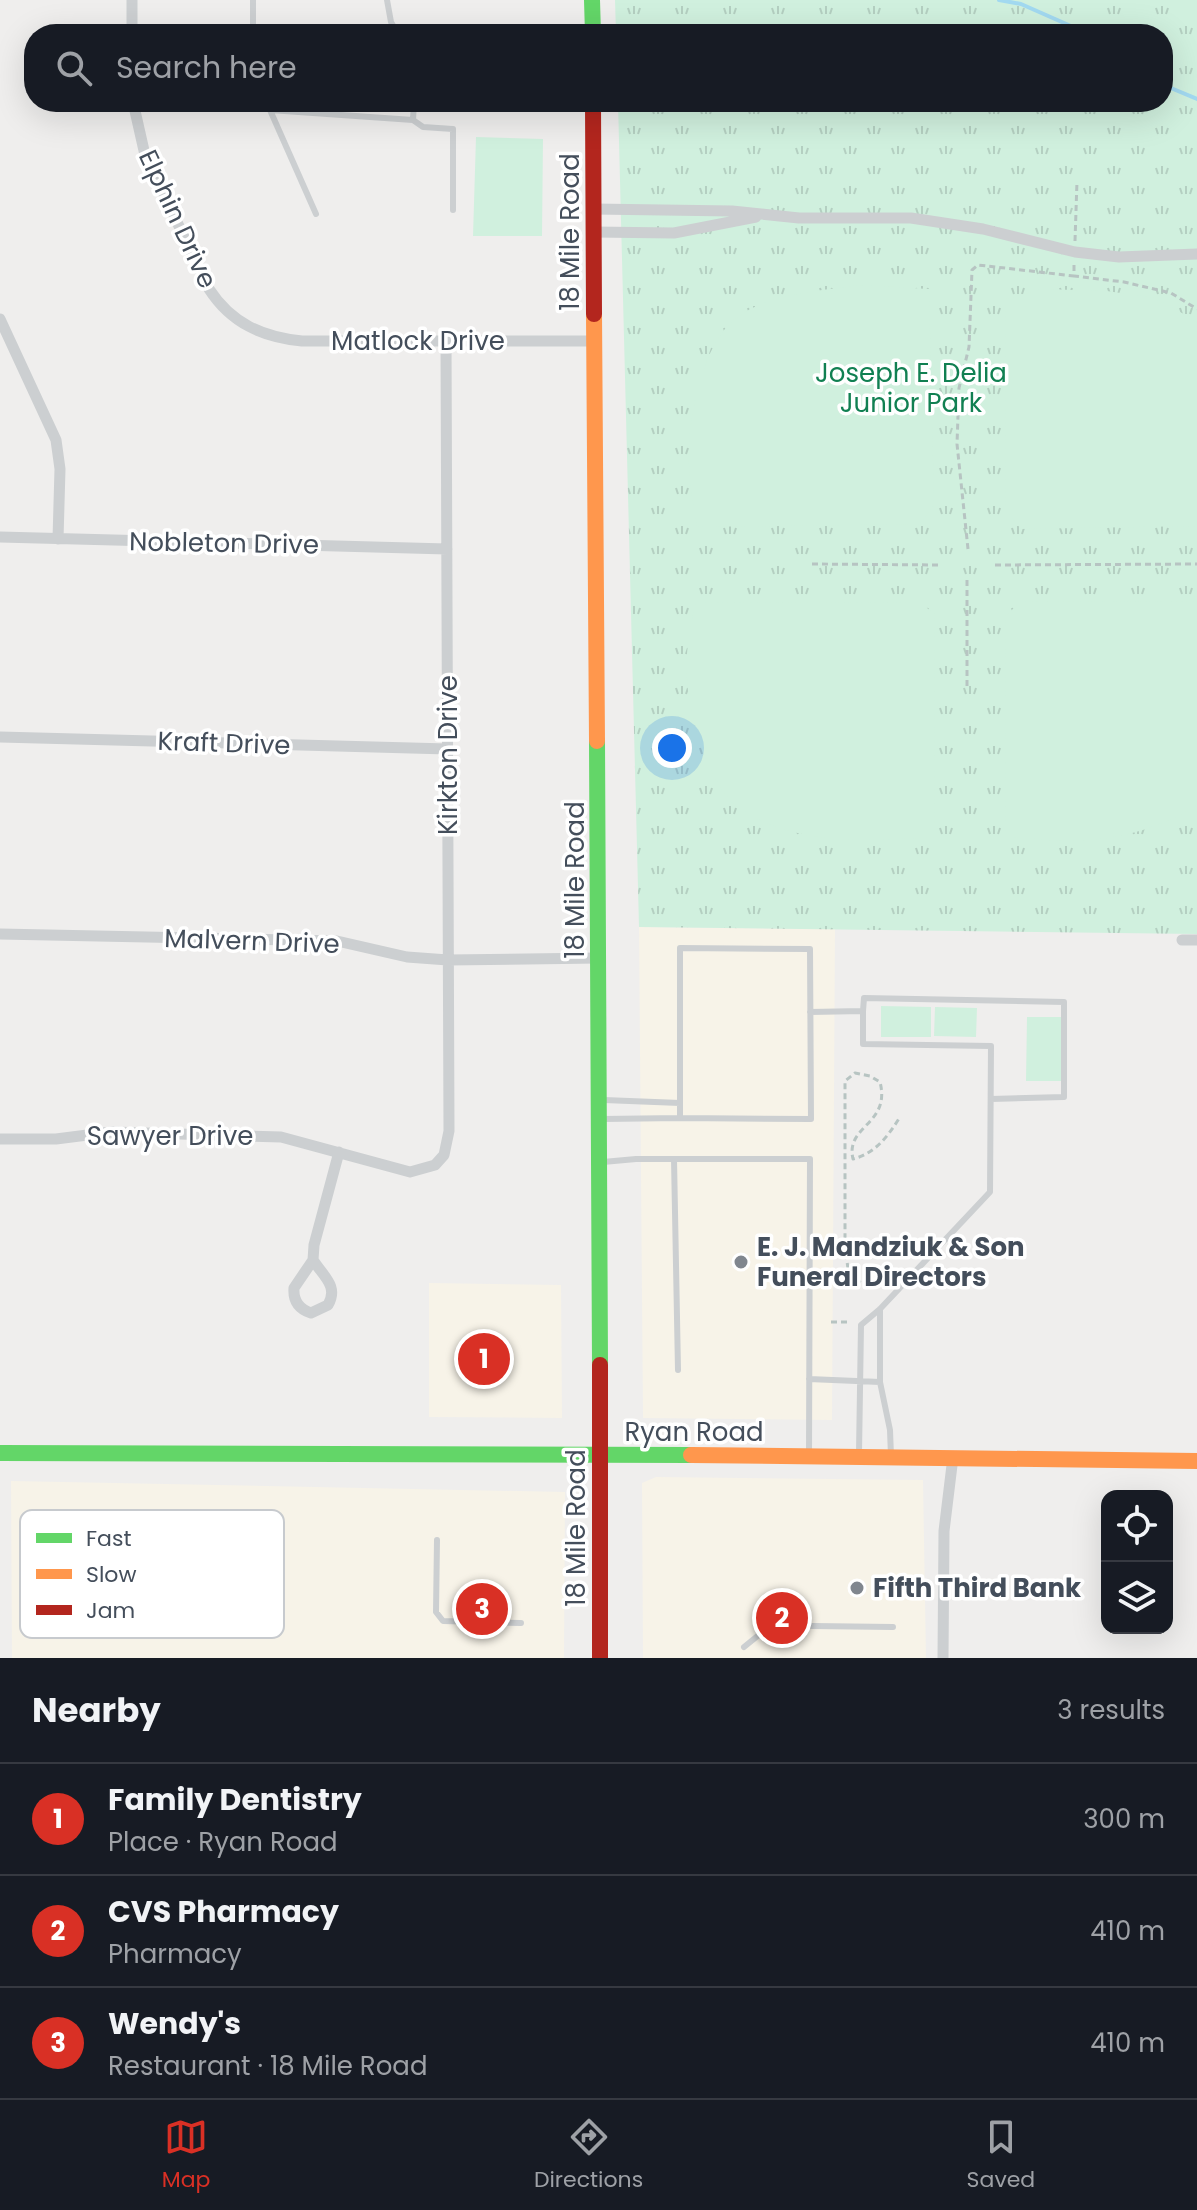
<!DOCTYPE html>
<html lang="en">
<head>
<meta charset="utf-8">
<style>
  body { margin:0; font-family:Poppins,sans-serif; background:#242831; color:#f1f3f6 }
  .controls { position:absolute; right:24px; bottom:24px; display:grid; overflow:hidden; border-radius:16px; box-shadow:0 8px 32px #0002 }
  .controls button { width:72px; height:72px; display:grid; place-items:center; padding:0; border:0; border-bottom:2px solid #363941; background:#171b24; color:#f1f3f6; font:40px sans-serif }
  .you { position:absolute; left:672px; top:748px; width:28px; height:28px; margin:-20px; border:6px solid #fff; border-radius:50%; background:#1a73e8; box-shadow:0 0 0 12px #1a73e833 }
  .badge { display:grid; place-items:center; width:52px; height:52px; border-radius:50%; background:#d93025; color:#fff; font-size:26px; font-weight:700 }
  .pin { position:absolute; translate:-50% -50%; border:4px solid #fff; box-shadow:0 2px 8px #0006 }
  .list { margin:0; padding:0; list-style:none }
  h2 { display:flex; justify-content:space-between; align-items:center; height:104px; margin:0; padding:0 32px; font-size:34px }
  h2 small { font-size:26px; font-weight:400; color:#9ea1a6 }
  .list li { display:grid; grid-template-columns:52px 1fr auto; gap:24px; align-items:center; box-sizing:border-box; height:112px; padding:0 32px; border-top:2px solid #363941 }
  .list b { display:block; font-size:30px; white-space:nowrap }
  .list p { margin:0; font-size:26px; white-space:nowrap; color:#9ea1a6 }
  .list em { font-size:26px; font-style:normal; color:#9ea1a6 }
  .icon { flex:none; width:44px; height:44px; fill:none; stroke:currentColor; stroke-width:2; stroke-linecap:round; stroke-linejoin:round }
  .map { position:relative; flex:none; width:1197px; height:1658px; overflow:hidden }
  .search { position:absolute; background:#171b24; box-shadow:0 8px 32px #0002; left:24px; right:24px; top:24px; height:88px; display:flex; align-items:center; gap:20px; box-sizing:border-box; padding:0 28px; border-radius:32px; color:#9ea1a6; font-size:30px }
  .sheet { height:440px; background:#171b24 }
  nav { display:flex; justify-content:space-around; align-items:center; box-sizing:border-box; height:112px; border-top:2px solid #363941; background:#171b24; font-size:22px; color:#9ea1a6 }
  nav a { display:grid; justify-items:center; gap:4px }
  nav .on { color:#d93025 }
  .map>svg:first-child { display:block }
</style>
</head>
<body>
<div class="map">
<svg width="1197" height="1658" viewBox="0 0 1197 1658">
  <defs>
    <pattern id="park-tufts" width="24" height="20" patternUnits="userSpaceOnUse" patternTransform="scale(2)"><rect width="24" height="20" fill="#d0f0de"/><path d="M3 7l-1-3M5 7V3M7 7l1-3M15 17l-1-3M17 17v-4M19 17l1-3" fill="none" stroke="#b4cfc1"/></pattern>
  </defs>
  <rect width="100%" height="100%" fill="#efeeed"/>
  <path fill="#f7f3e8" d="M639 927 835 929 832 1420 643 1418Z
    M429 1283 561 1285 562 1418 429 1417Z
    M656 1477 923 1480 926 1658H643L642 1483Z
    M11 1481 565 1492 564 1658H12Z"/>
  <path fill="url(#park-tufts)" d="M615 0H1197V934L639 927 618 102H1163V34H616Z"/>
  <path fill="#d0f0de" d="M476 137 543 139 542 236H473Z
    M860 285 929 289 934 505 920 524 697 527C693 504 688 478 689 454 689 414 703 343 736 318 769 293 820 291 860 285Z
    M1042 289 1107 291 1154 298 1193 319 1197 324V526L1021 529 1005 510 1006 299Z
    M1022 601 1197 602V805C1157 831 1111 841 1063 841 1044 841 1026 837 1006 837L1005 616Z
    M919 602 935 614 934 837C869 841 788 847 734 804 716 789 702 750 696 729 683 685 684 647 696 603Z
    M881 1006 931 1007V1037H881Z
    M935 1007 977 1008 976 1037 934 1036Z
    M1027 1017H1064V1081H1026Z"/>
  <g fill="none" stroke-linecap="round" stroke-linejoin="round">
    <path stroke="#a2d9f0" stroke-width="4" d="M999 0 1021 4 1089 34
      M1163 80 1166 86 1197 99"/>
    <path stroke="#b7c4c2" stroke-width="3" stroke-dasharray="6 4" stroke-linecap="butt" d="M1075 241 1077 181
      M1074 265V276L1124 282 1171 293 1197 309
      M968 549 957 444 959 388 969 347 972 270 978 265 1074 276
      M812 564 940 565
      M995 565 1197 564
      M967 580V688
      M869 1288 849 1275 845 1248V1081L855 1073 870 1076 880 1082C891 1125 845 1125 853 1159 876 1153 888 1136 900 1117
      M831 1322H851"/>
    <path stroke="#cccfd1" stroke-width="6" d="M253 0V34
      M387 0 391 22 398 34
      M263 102 270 110 413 120 414 102
      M270 110 316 214
      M413 120 423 127 453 129V210
      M680 948 810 949 811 1119 680 1118Z
      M863 1011 864 998 1064 1002V1097L991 1099
      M810 1012 863 1011V1044L991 1046 990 1192 880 1309 861 1325 859 1453
      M604 1100 680 1103
      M603 1119 680 1118
      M674 1159 678 1370
      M603 1162 636 1159H810L809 1455
      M880 1309V1382L890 1430 891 1456
      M809 1379 880 1382
      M437 1540 436 1612 443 1621 521 1623
      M812 1626 893 1627
      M744 1647 760 1634H804"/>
    <path stroke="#cccfd1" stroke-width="11" d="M132 0V34
      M133 102 145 155 209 289C231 323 262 337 302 341H595
      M594 209 732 211 799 218H911L983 229 1075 252 1119 257 1197 254
      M594 232 674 233 756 217
      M0 319 56 440 60 469 58 539
      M0 537 447 549
      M0 737 448 749
      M0 934 337 941 407 957 448 960 599 958
      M1182 940H1197
      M0 1139H56L111 1132 281 1137 410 1172 435 1165 444 1155 449 1131 446 341
      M313 1260C323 1276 339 1286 328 1305L311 1313C299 1309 293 1301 294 1288L313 1260 314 1245 339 1152
      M943 1658 944 1531 953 1457"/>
    <path stroke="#63d668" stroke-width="16" d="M592 0 593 34
      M597 741 600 1365
      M0 1453 691 1455"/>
    <path stroke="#ff974d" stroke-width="16" d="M594 314 597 741
      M691 1455 1197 1461"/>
    <path stroke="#b3261e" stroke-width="16" d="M593 102 594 314
      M600 1365V1658"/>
  </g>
  <g fill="#80868e" stroke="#fff" stroke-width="3">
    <circle cx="741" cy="1262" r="8"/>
    <circle cx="857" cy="1588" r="8"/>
  </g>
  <g text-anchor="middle" stroke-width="7" stroke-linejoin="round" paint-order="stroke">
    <g font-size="26" fill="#444e5b" stroke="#fff">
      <text transform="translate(178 219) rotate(65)" y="9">Elphin Drive</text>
      <text transform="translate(570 232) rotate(-90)" y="9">18 Mile Road</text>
      <text x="418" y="350">Matlock Drive</text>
      <text transform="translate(224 543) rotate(1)" y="9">Nobleton Drive</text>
      <text transform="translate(224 743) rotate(2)" y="9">Kraft Drive</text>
      <text transform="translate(448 755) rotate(-90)" y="9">Kirkton Drive</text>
      <text transform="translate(575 880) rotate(-90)" y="9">18 Mile Road</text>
      <text transform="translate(252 941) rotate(2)" y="9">Malvern Drive</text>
      <text x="170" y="1145">Sawyer Drive</text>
      <text x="694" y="1441">Ryan Road</text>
      <text transform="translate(576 1528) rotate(-90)" y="9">18 Mile Road</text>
    </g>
    <g font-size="26" fill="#118052" stroke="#fff">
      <text x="911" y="382">Joseph E. Delia<tspan x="911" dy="30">Junior Park</tspan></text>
    </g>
    <g font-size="26" font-weight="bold" fill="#444e5b" stroke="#fff" text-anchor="start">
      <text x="757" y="1256">E. J. Mandziuk &amp; Son<tspan x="757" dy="30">Funeral Directors</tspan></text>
      <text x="873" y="1597">Fifth Third Bank</text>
    </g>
  </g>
  <rect x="20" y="1510" width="264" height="128" rx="12" fill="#fff" stroke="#c7cace" stroke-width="2"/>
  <rect x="36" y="1533" width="36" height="10" fill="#63d668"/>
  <rect x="36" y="1569" width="36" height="10" fill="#ff974d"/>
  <rect x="36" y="1605" width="36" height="10" fill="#b3261e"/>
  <g font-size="22" fill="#444e5b">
    <text x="86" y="1546">Fast</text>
    <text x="86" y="1582">Slow</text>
    <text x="86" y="1618">Jam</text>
  </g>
</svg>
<div class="controls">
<button><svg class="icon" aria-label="locate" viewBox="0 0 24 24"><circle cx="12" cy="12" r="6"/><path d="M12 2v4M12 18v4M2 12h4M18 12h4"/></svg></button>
<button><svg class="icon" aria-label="layers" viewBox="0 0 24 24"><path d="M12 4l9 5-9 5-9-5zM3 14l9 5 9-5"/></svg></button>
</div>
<div class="you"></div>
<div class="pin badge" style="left:484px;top:1359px">1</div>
<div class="pin badge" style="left:782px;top:1618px">2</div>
<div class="pin badge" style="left:482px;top:1609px">3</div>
<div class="search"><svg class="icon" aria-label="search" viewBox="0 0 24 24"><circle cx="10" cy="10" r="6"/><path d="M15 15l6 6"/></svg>Search here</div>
</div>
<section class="sheet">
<h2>Nearby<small>3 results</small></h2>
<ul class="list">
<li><span class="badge">1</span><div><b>Family Dentistry</b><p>Place · Ryan Road</p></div><em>300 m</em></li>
<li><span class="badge">2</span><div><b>CVS Pharmacy</b><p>Pharmacy</p></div><em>410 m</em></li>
<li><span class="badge">3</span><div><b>Wendy's</b><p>Restaurant · 18 Mile Road</p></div><em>410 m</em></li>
</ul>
</section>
<nav>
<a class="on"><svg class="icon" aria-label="map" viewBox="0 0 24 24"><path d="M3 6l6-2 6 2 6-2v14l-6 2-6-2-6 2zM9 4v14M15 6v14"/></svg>Map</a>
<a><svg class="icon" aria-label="directions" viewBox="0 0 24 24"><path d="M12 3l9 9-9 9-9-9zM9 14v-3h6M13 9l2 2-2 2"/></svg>Directions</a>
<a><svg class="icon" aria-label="saved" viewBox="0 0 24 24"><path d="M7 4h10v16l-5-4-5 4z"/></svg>Saved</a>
</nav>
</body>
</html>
